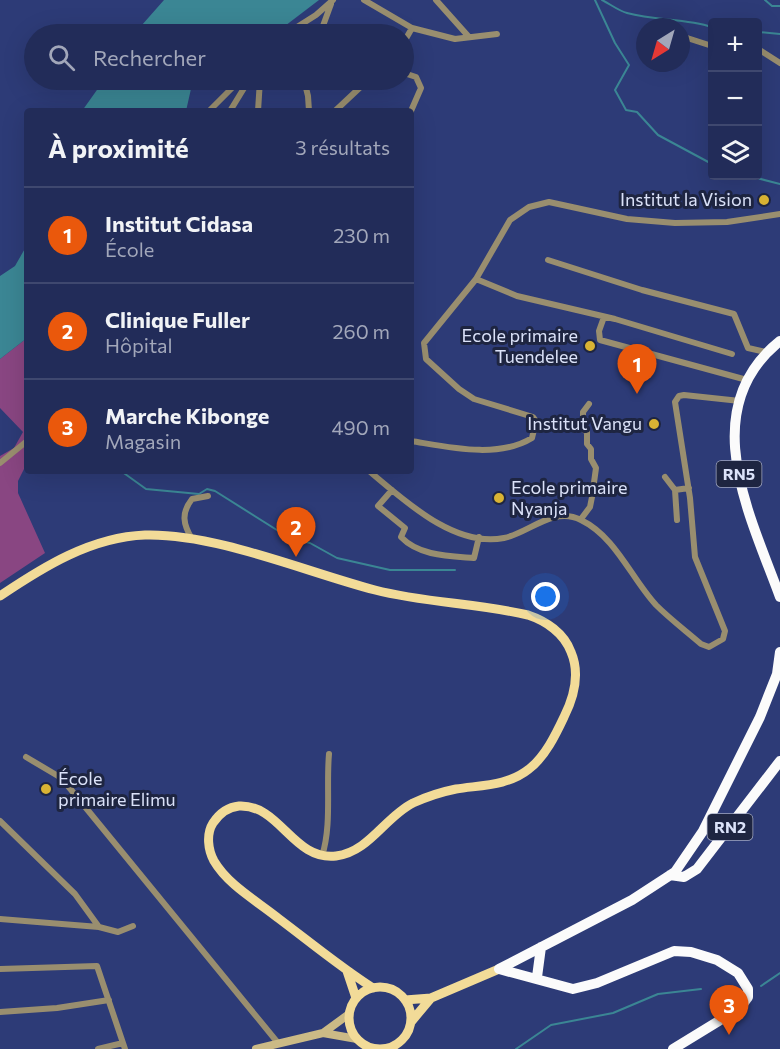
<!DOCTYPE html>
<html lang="fr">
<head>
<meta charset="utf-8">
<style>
  body { margin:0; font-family:Commissioner,sans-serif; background:#2e3862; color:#f1f3f6 }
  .controls { position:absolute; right:18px; top:18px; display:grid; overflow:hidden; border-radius:6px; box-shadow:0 6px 24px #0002 }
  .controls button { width:54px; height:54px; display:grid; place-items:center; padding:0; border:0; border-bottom:2px solid #3f486f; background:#222c59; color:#f1f3f6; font:30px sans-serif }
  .compass { position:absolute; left:636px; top:18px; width:54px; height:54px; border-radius:50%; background:#222c59; box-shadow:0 6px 24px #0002; rotate:217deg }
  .you { position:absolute; left:546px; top:597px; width:21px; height:21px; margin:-15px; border:4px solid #fff; border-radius:50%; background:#1a73e8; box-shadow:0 0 0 9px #1a73e833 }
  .badge { display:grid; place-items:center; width:39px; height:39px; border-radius:50%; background:#ea580c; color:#fff; font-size:20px; font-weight:700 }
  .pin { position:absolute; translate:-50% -50px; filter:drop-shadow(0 2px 3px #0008) }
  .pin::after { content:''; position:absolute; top:32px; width:21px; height:18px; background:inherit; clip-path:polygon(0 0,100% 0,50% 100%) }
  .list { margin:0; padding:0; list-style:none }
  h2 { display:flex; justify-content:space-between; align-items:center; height:78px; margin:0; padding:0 24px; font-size:26px }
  h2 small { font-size:20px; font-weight:400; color:#a2a7ba }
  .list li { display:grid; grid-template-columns:39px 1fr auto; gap:18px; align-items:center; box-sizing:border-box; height:96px; padding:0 24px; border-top:2px solid #3f486f }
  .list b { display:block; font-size:22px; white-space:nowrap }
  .list p { margin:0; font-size:20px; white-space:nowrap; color:#a2a7ba }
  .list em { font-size:20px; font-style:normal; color:#a2a7ba }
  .icon { flex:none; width:33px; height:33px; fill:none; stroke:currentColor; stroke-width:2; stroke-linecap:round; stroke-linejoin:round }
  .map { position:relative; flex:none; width:780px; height:1049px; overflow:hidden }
  .search { position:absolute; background:#222c59; box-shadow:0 6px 24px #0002; left:24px; top:24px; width:390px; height:66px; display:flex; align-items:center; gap:15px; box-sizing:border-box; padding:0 21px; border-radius:33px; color:#a2a7ba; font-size:22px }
  .panel { position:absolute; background:#222c59; box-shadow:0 6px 24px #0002; left:24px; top:108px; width:390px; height:366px; border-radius:6px }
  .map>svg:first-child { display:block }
</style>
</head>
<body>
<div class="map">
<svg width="780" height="1049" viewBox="0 0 780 1049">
  <rect width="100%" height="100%" fill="#2d3b77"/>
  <path fill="#894682" d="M27 338V463L18 481V493L45 553 0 583V456L14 448 23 432 0 408V359Z"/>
  <path fill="#3b8694" d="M164 0H319L277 32 134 34Z
    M104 80H193L186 111H82Z
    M27 245V338L0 359V276L15 266Z"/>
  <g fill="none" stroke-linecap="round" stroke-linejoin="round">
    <path stroke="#3b8694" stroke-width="2" d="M595 0 615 43 629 65 615 90 626 110 637 112 658 135 712 164
      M602 0C610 4 619 11 627 13 656 21 685 18 712 27
      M765 0 772 6H780
      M758 32 780 34
      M749 176 780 184
      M121 471 146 489 199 494 207 489 215 491 288 537 310 543 337 558 390 570H455
      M761 986 780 973
      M516 1049 551 1025 613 1013 658 994 701 989"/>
    <path stroke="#998e6f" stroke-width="6" d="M364 0 412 28
      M436 0 469 37
      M286 34 316 15 333 0
      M320 34 331 4
      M681 36 712 46
      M404 42 412 28 455 39 497 34
      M758 49 780 63
      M404 73 416 77 421 88 411 111
      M304 80 308 96 309 111
      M209 111 240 80
      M230 111 249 80
      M258 111 260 80
      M335 111 368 80
      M548 260 642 290 734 314 748 348 766 352
      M476 279 517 296 615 319 732 354
      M604 317 599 331 600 340 747 380
      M411 441C448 447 498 459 532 438L536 421 533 417 474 399 459 389 426 359 424 343 476 279 510 220 529 207 549 202 627 219 675 223 727 222 780 214
      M0 463 27 441
      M369 471C404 500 454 548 504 538 529 533 553 506 581 520 616 537 631 578 656 605 670 619 686 631 701 644L709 647 723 639 725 631 695 557 690 498 675 402 679 396 684 395 740 401
      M665 477 675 490 689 488
      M392 490 378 506 405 528 401 537C419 556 449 556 474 558L479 537
      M675 490 677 520
      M581 519 590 507 592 497 596 468 591 459V449L587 444V432L583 429V412L589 404
      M192 539C183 524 181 513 192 499L208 496
      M26 757 58 776 68 786 278 1043
      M0 821 75 894 99 927
      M322 856C332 825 326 787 329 754
      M0 919 99 927 118 932 133 926
      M0 969 97 966 125 1049
      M0 1012 57 1008 109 1000
      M98 1049 123 1043"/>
    <path stroke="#cbba86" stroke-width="8" d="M323 1033 357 1039
      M256 1049 323 1033 349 1014"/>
    <path stroke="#f2db98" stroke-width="9" d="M0 596C43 567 91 537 145 535 215 533 306 572 375 590 425 603 477 603 528 615 546 621 564 633 571 652 580 673 574 697 564 717 556 734 545 757 529 769 508 786 481 785 456 789 441 792 426 797 413 803 385 817 369 852 336 856 293 861 280 804 239 806 228 807 219 814 213 823 206 834 208 850 214 861 228 885 257 901 278 918 310 942 340 967 373 988
      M347 971 356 998
      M349 1018a31 31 0 1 1 62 0a31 31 0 1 1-62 0Z
      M405 1000 431 998 499 969
      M411 1022 431 998"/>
    <path stroke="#fbfbfb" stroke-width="10" d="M780 341C695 409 750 515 780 597
      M670 875 684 877 697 869 780 761
      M499 969 632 900 675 872 703 831 760 717 777 674 780 652
      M499 969 573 989 597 983 674 951 691 952 717 960 738 973 748 989V997L740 1008 673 1049
      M537 977 541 947"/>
  </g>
  <g fill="#d9b334" stroke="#1e2541" stroke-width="2">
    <circle cx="764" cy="200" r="6"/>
    <circle cx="590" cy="346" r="6"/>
    <circle cx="654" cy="424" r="6"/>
    <circle cx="499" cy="498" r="6"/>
    <circle cx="46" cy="789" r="6"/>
  </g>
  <g text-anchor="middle" stroke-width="6" stroke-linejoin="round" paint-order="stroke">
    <g fill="#1e2541" stroke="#a2a9c2" stroke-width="1.5">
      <rect x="716.5" y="461" width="45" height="26" rx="4.5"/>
      <rect x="707.5" y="814" width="45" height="26" rx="4.5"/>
    </g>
    <g font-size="16" font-weight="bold" fill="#dbe2f9">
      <text x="739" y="480">RN5</text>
      <text x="730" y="833">RN2</text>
    </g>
    <g font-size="18" fill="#dbe2f9" stroke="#1e2541" text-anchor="end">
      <text x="752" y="206">Institut la Vision</text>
      <text x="578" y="342">Ecole primaire<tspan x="578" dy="21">Tuendelee</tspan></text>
      <text x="642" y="430">Institut Vangu</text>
      <text x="511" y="494" text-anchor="start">Ecole primaire<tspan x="511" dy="21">Nyanja</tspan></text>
      <text x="58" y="785" text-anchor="start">École<tspan x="58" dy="21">primaire Elimu</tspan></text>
    </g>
  </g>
</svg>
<div class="controls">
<button>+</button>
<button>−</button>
<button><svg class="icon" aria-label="layers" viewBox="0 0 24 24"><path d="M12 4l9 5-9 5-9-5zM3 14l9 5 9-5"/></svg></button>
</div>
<svg class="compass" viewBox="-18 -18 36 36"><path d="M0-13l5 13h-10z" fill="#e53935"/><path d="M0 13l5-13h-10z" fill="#a2a7ba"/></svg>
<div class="you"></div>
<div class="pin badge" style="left:637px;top:394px">1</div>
<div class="pin badge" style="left:296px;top:557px">2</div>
<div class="pin badge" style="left:729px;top:1035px">3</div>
<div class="search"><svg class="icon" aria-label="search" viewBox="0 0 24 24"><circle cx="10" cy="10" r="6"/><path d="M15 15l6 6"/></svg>Rechercher</div>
<section class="panel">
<h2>À proximité<small>3 résultats</small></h2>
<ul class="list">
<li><span class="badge">1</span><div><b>Institut Cidasa</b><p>École</p></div><em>230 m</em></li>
<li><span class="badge">2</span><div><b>Clinique Fuller</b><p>Hôpital</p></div><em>260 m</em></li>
<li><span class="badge">3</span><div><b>Marche Kibonge</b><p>Magasin</p></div><em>490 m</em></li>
</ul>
</section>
</div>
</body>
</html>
